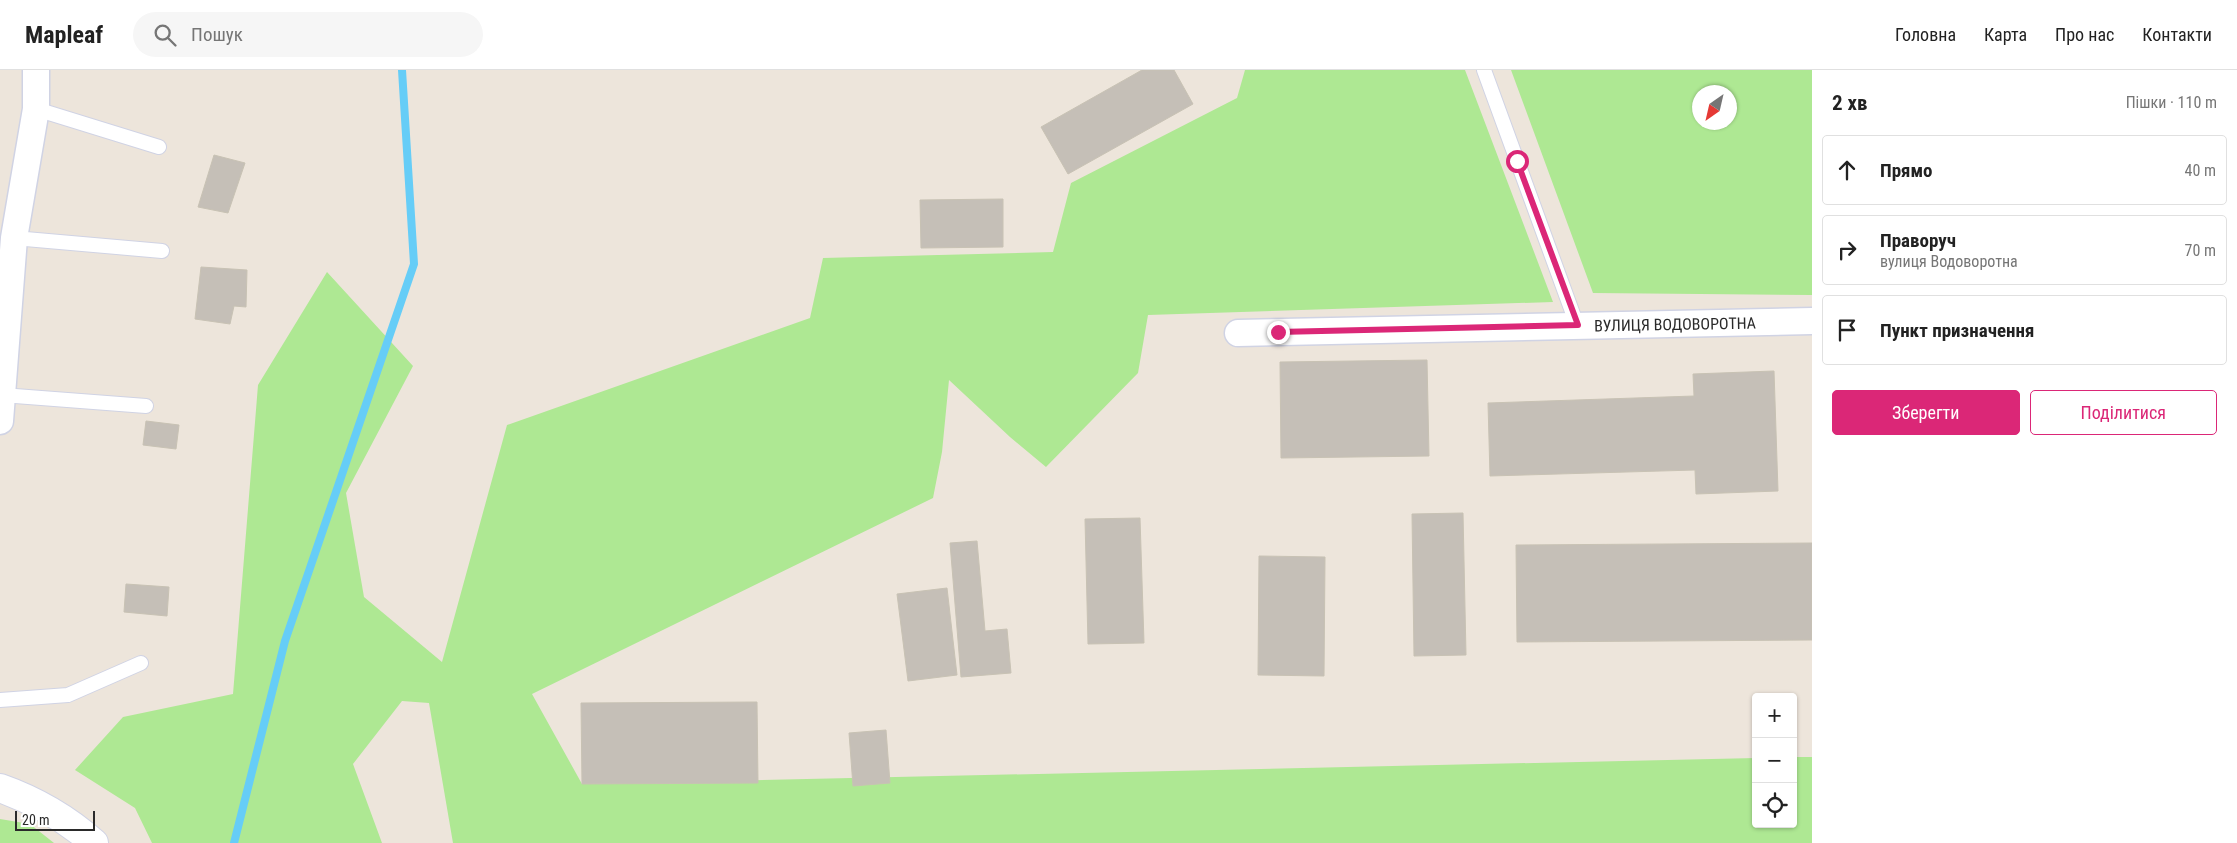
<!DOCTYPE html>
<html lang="uk">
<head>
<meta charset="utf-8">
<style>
  body { margin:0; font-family:"Roboto Condensed",sans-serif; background:#f6f6f6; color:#222 }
  .controls { position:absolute; right:15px; bottom:15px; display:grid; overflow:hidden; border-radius:5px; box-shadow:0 1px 4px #0004 }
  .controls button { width:45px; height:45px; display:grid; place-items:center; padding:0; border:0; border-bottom:1px solid #e0e0e0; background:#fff; color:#222; font:25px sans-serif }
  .compass { position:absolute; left:1692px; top:15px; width:45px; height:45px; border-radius:50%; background:#fff; box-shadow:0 1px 4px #0004; rotate:214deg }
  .scale { position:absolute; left:15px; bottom:12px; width:80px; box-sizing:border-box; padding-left:5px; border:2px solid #2a2a2a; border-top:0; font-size:14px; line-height:18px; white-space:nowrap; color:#2a2a2a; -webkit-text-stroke:4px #fff; paint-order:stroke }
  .stop { position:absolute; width:15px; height:15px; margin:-11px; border:4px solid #db2777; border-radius:50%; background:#fff }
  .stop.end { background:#db2777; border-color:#fff; box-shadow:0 1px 5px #0008 }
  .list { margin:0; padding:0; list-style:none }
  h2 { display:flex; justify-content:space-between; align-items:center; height:65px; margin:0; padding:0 20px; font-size:21px }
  h2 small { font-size:16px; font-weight:400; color:#767676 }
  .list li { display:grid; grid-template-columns:32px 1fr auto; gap:15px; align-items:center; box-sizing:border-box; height:70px; margin:0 10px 10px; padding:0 10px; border:1px solid #e0e0e0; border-radius:5px }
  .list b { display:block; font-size:19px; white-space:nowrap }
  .list p { margin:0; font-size:16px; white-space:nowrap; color:#767676 }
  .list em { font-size:16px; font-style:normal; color:#767676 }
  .actions { display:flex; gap:10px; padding:15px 20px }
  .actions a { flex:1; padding:11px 0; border:1px solid #db2777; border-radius:5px; text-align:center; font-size:18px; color:#db2777 }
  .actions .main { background:#db2777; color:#fff }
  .icon { flex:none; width:28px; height:28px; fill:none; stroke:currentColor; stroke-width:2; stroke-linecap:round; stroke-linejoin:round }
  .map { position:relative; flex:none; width:1812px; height:773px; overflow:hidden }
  header { display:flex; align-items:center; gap:30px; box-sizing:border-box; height:70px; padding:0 25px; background:#fff; border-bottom:1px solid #e0e0e0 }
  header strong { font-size:24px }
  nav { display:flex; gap:28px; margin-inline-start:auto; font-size:18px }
  .search { width:350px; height:45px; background:#f6f6f6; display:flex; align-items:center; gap:12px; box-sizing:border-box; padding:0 18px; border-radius:28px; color:#767676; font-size:19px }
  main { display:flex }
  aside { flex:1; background:#fff }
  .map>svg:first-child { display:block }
</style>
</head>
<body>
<header>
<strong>Mapleaf</strong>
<div class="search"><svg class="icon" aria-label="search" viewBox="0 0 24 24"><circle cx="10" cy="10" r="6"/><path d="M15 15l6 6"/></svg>Пошук</div>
<nav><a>Головна</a><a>Карта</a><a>Про нас</a><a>Контакти</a></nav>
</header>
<main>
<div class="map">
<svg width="1812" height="773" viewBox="0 0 1812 773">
  <rect width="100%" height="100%" fill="#ede5db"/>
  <path fill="#aee893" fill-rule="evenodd" d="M1245 0H1465L1553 232 1148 245 1138 303 1046 397 1010 367 949 310 942 382 933 428 532 624 582 714 1756 688V754H1793V687H1812V773H453L429 633 402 631 353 694 382 773H152L135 738 75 700 123 647 233 624 258 315 327 202 413 296 346 423 364 527 442 592 507 355 810 248 823 188 1053 182 1071 113 1237 28Z
    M1511 0H1812V225L1593 223ZM1730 22V52H1700V22Z
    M0 749 30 754 54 773H0Z"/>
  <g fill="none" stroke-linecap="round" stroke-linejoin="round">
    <path stroke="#66cdf7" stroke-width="8" d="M234 773 285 571 414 194 402 0"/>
  </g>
  <path fill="#c5bfb7" stroke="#c8c2b4" d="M1142 0H1174L1193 34 1068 104 1041 57Z
    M214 85 245 93 228 143 198 137Z
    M1003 129V177L921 178 920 130Z
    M201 197 247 200 246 237 234 236 230 254 195 249Z
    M1427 290 1429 386 1281 388 1280 292Z
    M1774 301 1778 421 1696 424 1695 400 1490 406 1488 333 1694 326 1693 304Z
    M146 351 179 355 176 379 143 375Z
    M1463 443 1466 585 1414 586 1412 444Z
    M1140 448 1144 573 1088 574 1085 449Z
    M977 471 985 561 1007 559 1011 603 961 607 950 473Z
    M1812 473V570L1517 572 1516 475Z
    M1259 486 1325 487 1324 606 1258 605Z
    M126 514 169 517 167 546 124 542Z
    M947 518 957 605 908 611 897 524Z
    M757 632 758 713 582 714 581 633Z
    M886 660 890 713 853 716 849 663Z"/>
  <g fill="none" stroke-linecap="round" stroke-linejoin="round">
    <g stroke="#d0d3e4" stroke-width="16">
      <path id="lane" d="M1484 0 1577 255
        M36 39 159 77
        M14 168 162 181
        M2 325 146 336
        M0 630 68 625 141 593"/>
    </g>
    <g stroke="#d0d3e4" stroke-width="29">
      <path id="street" d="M1238 263 1812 251
        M0 351 14 168 36 39V0"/>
    </g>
    <g stroke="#d0d3e4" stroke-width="30">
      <path id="secondary" d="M0 718C34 730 67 749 94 773"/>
    </g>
    <use href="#lane" stroke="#fff" stroke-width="14"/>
    <use href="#street" stroke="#fff" stroke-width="26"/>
    <use href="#secondary" stroke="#fff" stroke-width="28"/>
  </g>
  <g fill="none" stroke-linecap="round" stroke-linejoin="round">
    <path stroke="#db2777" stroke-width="6" d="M1278 262 1578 255 1517 91"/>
  </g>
  <g text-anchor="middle" stroke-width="5" stroke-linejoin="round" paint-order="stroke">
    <g font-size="16" fill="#2a2a2a" stroke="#fff">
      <text transform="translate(1675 254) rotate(-1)" y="6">ВУЛИЦЯ ВОДОВОРОТНА</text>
    </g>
  </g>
</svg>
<div class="controls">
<button>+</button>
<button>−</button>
<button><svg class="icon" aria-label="locate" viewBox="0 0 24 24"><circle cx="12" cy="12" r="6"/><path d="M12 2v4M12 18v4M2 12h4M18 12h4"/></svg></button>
</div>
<svg class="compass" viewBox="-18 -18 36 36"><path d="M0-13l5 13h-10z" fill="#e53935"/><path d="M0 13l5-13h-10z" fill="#767676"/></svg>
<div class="scale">20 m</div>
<div class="stop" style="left:1517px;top:91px"></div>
<div class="stop end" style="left:1278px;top:262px"></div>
</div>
<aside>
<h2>2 хв<small>Пішки · 110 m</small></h2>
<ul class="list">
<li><svg class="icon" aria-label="ahead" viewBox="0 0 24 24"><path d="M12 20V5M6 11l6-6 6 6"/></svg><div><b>Прямо</b></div><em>40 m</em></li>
<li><svg class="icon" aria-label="right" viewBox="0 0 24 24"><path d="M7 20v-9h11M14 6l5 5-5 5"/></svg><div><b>Праворуч</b><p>вулиця Водоворотна</p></div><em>70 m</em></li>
<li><svg class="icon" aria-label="arrive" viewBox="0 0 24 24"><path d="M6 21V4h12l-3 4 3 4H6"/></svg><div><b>Пункт призначення</b></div></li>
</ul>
<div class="actions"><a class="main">Зберегти</a><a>Поділитися</a></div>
</aside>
</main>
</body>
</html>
